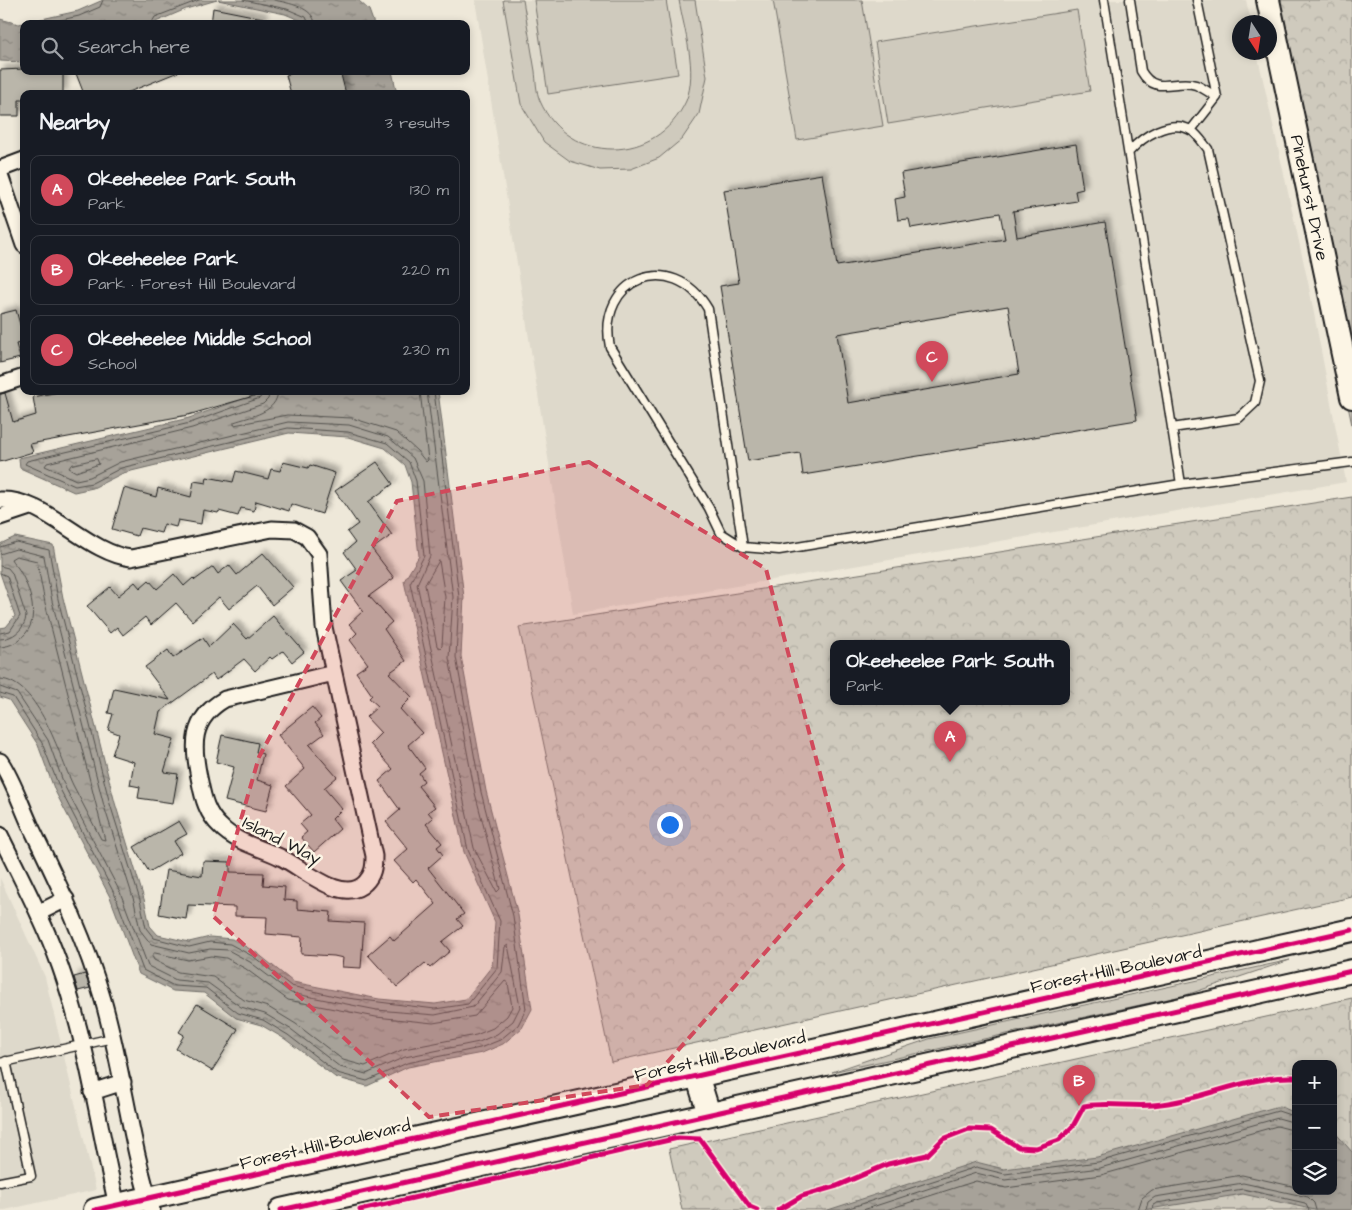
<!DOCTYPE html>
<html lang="en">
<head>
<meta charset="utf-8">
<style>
  body { margin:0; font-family:"Architects Daughter",sans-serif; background:#20242c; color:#f1f3f6 }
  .controls { position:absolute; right:15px; bottom:15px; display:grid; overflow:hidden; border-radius:10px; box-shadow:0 2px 8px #0003 }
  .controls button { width:45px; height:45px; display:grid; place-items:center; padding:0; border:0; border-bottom:1px solid #363941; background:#171b24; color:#f1f3f6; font:25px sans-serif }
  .compass { position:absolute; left:1232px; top:15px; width:45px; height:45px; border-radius:50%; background:#171b24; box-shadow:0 2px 8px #0003; rotate:168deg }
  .you { position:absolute; left:669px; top:824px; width:18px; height:18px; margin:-12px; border:4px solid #fff; border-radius:50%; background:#1a73e8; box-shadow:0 0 0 8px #1a73e833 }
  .badge { display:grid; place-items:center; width:32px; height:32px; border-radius:50%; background:#d1495b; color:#fff; font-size:16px; font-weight:700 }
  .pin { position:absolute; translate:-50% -41px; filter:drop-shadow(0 1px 2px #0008) }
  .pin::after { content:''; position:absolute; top:26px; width:18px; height:15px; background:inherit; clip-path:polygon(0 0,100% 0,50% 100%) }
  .popup { position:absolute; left:830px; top:640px; width:240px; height:65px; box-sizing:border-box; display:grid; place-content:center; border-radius:10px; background:#171b24; filter:drop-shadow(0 1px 4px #0005); font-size:16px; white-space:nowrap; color:#9ea1a6 }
  .popup b { font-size:19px; color:#f1f3f6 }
  .popup::after { content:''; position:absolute; left:50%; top:100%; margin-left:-10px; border:10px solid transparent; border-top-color:#171b24 }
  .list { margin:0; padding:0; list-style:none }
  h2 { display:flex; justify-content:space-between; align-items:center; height:65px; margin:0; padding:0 20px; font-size:21px }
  h2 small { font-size:16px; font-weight:400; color:#9ea1a6 }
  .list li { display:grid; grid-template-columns:32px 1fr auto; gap:15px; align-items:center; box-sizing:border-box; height:70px; margin:0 10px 10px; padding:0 10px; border:1px solid #363941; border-radius:10px }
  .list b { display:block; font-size:19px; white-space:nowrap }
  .list p { margin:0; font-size:16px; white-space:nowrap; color:#9ea1a6 }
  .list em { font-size:16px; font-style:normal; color:#9ea1a6 }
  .icon { flex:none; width:28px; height:28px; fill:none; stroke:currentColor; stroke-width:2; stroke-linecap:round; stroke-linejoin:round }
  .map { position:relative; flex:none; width:1352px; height:1210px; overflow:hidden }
  .search { position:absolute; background:#171b24; box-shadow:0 2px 8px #0003; left:20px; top:20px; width:450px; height:55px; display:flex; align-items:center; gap:12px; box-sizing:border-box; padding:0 18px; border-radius:10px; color:#9ea1a6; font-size:19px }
  .panel { position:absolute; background:#171b24; box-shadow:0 2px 8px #0003; left:20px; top:90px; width:450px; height:305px; border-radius:10px }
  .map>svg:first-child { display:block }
</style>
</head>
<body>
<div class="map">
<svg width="1352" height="1210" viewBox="0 0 1352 1210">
  <defs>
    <pattern id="park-crowns" width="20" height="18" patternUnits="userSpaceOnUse" patternTransform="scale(1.25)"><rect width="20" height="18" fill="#cfcabd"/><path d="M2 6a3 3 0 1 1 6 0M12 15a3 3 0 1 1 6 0" fill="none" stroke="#b1ada2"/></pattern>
    <pattern id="water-ripples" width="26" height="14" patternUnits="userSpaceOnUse" patternTransform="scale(1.25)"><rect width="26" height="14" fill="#a7a299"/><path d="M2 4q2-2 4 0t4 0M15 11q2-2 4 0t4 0" fill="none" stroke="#87837c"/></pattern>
    <filter id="shadow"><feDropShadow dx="4.5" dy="-4.5" stdDeviation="2.5" flood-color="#0004"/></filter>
  </defs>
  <rect width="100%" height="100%" fill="#eee8d9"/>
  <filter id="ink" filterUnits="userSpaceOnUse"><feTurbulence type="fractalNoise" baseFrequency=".02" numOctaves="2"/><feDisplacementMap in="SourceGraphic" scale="10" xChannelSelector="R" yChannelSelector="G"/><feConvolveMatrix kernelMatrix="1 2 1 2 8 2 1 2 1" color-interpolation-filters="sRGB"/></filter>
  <g filter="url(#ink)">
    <path fill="#ded9cb" d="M475 0H1246L1251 22H1240V52L1257 53 1308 282 1346 482 573 614Z
      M0 878 45 977 96 1190 5 1210H0Z"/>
    <path fill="#cfcabd" stroke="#76736c" d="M503 0H523C527 24 531 47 535 71 536 80 536 92 540 101 568 165 657 165 686 101 698 71 684 30 679 0H695L707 77 699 114 682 139 659 158 631 169 600 170 570 161 544 142 521 104Z
      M534 0H666L678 74 548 94Z
      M773 0H862L883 126 797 140Z
      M1077 10 1090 91 888 124 875 42Z
      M1290 960 1186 995 832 1072 929 1039Z"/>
    <path fill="url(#park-crowns)" stroke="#76736c" fill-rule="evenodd" d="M1263 0H1352V425L1270 33Z
      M1352 497V897L611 1062 519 627ZM834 643H1066V701H834Z
      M1352 998V1210H682L669 1149ZM1296 1064H1333V1191H1296Z"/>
    <path fill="url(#water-ripples)" stroke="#6f6c67" d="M103 0H217L186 9 151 24H24V62L0 61V19L19 24 78 11Z
      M218 0H358L369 10 374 24H309L285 14Z
      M337 71H392L397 94H345Z
      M265 391H438L464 597 461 656 486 791 518 915 532 1009 522 1028 503 1044 482 1053 408 1067 367 1086 335 1077 285 1039 261 1025 236 1018 204 993 173 991 139 974 110 897 55 791 38 745 9 700 0 697V628L6 627 15 616 0 573V544L15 537 53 545 63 598 115 803 144 899 150 926 158 935 189 942 210 937 232 939 257 953 293 982 379 999 435 1004 466 999 492 966 495 922 464 852 404 581 419 556 411 482 405 465 385 448 348 437 289 433 123 473 93 488 74 492 20 468 19 458 189 418Z
      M1279 1106 1296 1113V1191H1333V1130L1352 1152V1210H1315L1243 1194 1143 1210H828L976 1162 1004 1169 1097 1157Z"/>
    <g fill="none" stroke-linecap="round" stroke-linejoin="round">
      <path stroke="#54524e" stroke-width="1" d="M243 0 287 9 306 17 309 24
        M274 0C288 3 314 7 315 24
        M43 24 79 16 100 7 103 0
        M151 24 155 17 199 0
        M270 391 268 399 263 404 192 428 47 463 45 466 76 480 90 477 120 462 288 422 349 425 388 437 413 458 423 481 430 556 417 584 474 848 497 892 500 889 475 793 449 658 453 597 427 391
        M278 391C277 413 251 416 234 422V425L287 415 352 418 396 432 417 451 426 462 428 460 420 391
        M97 459 99 464 76 472 69 468 71 465Z
        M0 547 16 542 49 550 58 599 110 804 140 900 146 928 154 938 189 947 210 942 230 944 254 957 291 986 339 997 435 1009 468 1004 497 968 500 921 468 850 410 583 424 556 416 481 409 462 387 443 348 432 288 428 121 468 92 483 75 486 25 464 27 461 190 423 260 398 264 391
        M0 554 16 549 44 556 52 601 104 806 134 901 140 930 151 944 189 953 210 949 228 950 250 962 291 993 377 1010 435 1015 473 1007 502 972 505 947 508 945 520 1007 513 1021 497 1034 479 1042 405 1057 366 1074 340 1067 292 1030 265 1014 241 1007 208 983 176 980 148 966 120 892 65 787 48 740 17 693 0 687
        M439 561 445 597 442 646 440 648 437 646 425 585Z
        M0 566 8 568 12 573 26 616C25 629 13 639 0 639
        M0 573 7 576 20 616 10 631 0 633
        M0 647C12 646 18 642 26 633 40 616 29 585 18 568 15 564 13 563 11 559L16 556 37 561 45 603 105 840 101 839C92 821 82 803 73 785 59 756 39 681 0 679
        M0 693 13 697 42 743 60 789 115 895 143 970 174 986 206 988 238 1013 263 1020 288 1035 337 1073 367 1081 407 1063 480 1048 500 1040 518 1025 526 1009 513 916 481 792 456 657 459 597 434 391
        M155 953 188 960 211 956 226 958 246 969 288 1000 376 1017 433 1023 475 1016 505 981 508 983 512 1007 507 1016 493 1028 476 1035 404 1049 365 1066 343 1060 296 1024 268 1007 244 1000 213 977 178 972 154 960 152 956Z
        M843 1210 976 1167 1005 1174 1098 1162 1278 1111 1296 1117
        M863 1210 976 1173 1005 1180 1100 1168 1278 1118 1296 1123
        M886 1210 976 1181 1006 1188 1101 1175 1277 1126 1296 1131
        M1138 1210 1142 1198 1152 1190 1242 1175 1296 1187
        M1146 1210 1148 1202 1155 1197 1243 1183 1308 1197 1314 1203 1316 1210
        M1152 1210 1153 1205 1157 1203 1243 1189 1305 1203 1309 1210"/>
    </g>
    <path fill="#bab6aa" stroke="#1c1c1c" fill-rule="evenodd" filter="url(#shadow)" d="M213 8 263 18 262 24H211Z
      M24 69V71H63V94H24V100H19V116H0V70Z
      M75 71H178V72L124 94H84Z
      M300 71H340L346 94H291L286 75Z
      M1076 144 1083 189 1075 191 1077 201 1013 211 1017 237 1105 222 1137 420 803 475 800 453 748 461 720 286 739 283 724 190 822 174 837 266 1005 239 1000 213 911 228 909 219 898 220 895 199 905 197 901 173ZM1008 306 1019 374 848 403 837 334Z
      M16 310 24 339V342L16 344 20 358 0 363V314Z
      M64 391H256L257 395 188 415 30 444 33 452 0 462V394L5 393 13 422 36 415 33 397Z
      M283 462 308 468 310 465 335 473 322 514 291 504 289 511 256 501 254 511 241 508 238 516 219 511 218 513 203 510 201 524 178 520 176 527 164 524 161 533 140 528 137 536 112 529 124 488 156 497 158 488 191 497 194 481 206 483 207 477 233 482 236 471 268 479 271 469 280 471Z
      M377 462 393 484 368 502 392 535 372 549 394 578 369 596 392 622 384 629 406 661 389 673 412 697 400 709 422 733 408 745 425 768 419 773 424 781 418 786 435 807 428 812 433 818 426 824 442 843 437 847 443 855 428 868 464 914 457 919 463 926 442 942 450 951 430 968 425 963 397 987 368 955 390 936 394 941 436 904 416 879 413 882 394 861 408 849 386 822 400 810 379 781 393 769 370 744 381 733 366 717 378 706 369 698 372 695 356 672 368 664 350 640 357 633 349 624 363 611 341 581 357 570 344 552 355 543 347 532 358 524 335 491Z
      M263 553 293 587 272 605 257 586 229 609 219 597 192 621 176 603 151 625 145 617 123 635 117 627 110 633 87 606 110 587 118 596 135 582 140 588 149 580 157 589 174 574 184 586 193 578 195 580 213 567 218 574 229 565 237 575Z
      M273 616 304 652 292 662 283 651 272 659 270 657 255 671 244 659 216 680 212 674 160 712 155 734 174 739 164 772 178 774 173 803 138 798 140 787 130 785 134 762 112 755 119 734 108 730 113 714 108 713 114 688 170 700 145 667 168 650 173 658 203 638 209 647 233 624 247 639Z
      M312 707 321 718 315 723 324 734 309 745 337 777 324 788 342 809 332 819 340 829 314 852 301 837 307 832 300 824 311 815 286 786 305 769 278 735Z
      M222 735 258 743 256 752 263 754 257 780 273 785 266 811 225 801 234 767 216 762Z
      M179 821 187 834 174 841 181 853 149 872 134 847Z
      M203 861 230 862V872L264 873 263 885 285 887 284 900 297 901V909L331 912 330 921 364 923 361 968 342 967 343 958 334 956 301 954 302 937 266 934 267 917 235 916V907L188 905 186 919 159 914 166 870 202 876Z
      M85 974 90 988 78 991 74 977Z
      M197 1004 238 1029 212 1071 176 1049 184 1035 179 1032Z"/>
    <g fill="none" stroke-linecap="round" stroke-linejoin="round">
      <g stroke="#1c1c1c" stroke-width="11">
        <path id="lane" d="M1104 0 1181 484
          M1130 0 1141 71C1156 97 1175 78 1196 85 1203 88 1210 93 1217 97
          M1191 130 1217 97 1197 0
          M1129 152C1142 137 1171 117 1192 131 1198 135 1203 143 1208 149L1260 381 1255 403 1239 418 1172 428
          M743 547 708 309C672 248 596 278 610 347L709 508 721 533 743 547 779 550 1181 484 1352 462
          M0 1063 113 1038
          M0 1182 31 1176 6 1061"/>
      </g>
      <g stroke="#1c1c1c" stroke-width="19">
        <path id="street" d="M0 169 24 160
          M0 175 24 245
          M0 385 24 377
          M0 500C45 497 86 553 131 558L272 529 294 530 307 537 319 554 324 627 334 673
          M0 517 30 507
          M334 673 374 856C374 867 373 875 365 883 343 906 302 867 280 857 260 847 236 843 220 826 207 814 203 798 200 782 192 746 190 719 225 699Z
          M0 761C14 782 21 806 32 829 59 885 86 940 103 1000 123 1069 130 1142 152 1210
          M0 835C21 878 44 921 60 966 88 1045 99 1129 118 1210
          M38 913 66 899
          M92 1092 123 1082"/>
      </g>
      <g stroke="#1c1c1c" stroke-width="26">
        <g id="secondary">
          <path id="s1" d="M1268 0 1352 397"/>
          <path d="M697 1075 709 1114"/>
          <path d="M95 1210 1352 930"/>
          <path d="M281 1210 1352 971"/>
        </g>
      </g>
      <use href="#lane" stroke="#fcf5e5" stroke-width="8"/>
      <use href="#street" stroke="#fcf5e5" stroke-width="15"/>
      <use href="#secondary" stroke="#fcf5e5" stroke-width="22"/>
      <g stroke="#fcf5e5" stroke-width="8">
        <path id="cycleway" d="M95 1210 1352 930
          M281 1210 1352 971
          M360 1210 678 1138 700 1139 750 1207 757 1210
          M778 1210 802 1196 837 1186 888 1164 927 1155 943 1139 969 1129 991 1130 1018 1147 1036 1148 1059 1140 1073 1126 1084 1106C1108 1102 1130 1107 1153 1105 1202 1101 1246 1075 1296 1077"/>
      </g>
      <use href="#cycleway" stroke="#d6006c" stroke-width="5"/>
    </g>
  </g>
  <path fill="#d1495b" fill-opacity="0.2" stroke="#d1495b" stroke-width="4" stroke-dasharray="10 6" stroke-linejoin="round" d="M589 462 766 569 844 864 647 1085 429 1117 213 916 259 757 397 501Z"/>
  <g text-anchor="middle" stroke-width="5" stroke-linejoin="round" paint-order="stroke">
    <g font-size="18" fill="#1c1c1c" stroke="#fcf5e5">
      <text dy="6" stroke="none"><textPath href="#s1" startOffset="202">Pinehurst Drive</textPath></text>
      <text transform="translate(282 840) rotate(27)" y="6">Island Way</text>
      <text transform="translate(1116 969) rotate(-12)" y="6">Forest Hill Boulevard</text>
      <text transform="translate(720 1056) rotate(-13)" y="6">Forest Hill Boulevard</text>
      <text transform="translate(325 1144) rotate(-13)" y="6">Forest Hill Boulevard</text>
    </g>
  </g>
</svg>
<div class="controls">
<button>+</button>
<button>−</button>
<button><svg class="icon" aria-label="layers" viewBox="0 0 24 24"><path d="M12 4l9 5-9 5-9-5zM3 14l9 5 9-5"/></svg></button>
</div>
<svg class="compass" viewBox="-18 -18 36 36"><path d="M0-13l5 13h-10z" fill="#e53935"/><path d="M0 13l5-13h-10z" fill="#9ea1a6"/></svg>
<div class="you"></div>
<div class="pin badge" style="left:950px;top:762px">A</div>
<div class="popup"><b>Okeeheelee Park South</b>Park</div>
<div class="pin badge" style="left:1079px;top:1106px">B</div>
<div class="pin badge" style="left:932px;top:382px">C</div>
<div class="search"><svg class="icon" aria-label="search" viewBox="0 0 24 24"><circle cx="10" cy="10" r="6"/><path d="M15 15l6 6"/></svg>Search here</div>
<section class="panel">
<h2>Nearby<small>3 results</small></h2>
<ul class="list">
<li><span class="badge">A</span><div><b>Okeeheelee Park South</b><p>Park</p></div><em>130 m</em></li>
<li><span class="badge">B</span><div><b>Okeeheelee Park</b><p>Park · Forest Hill Boulevard</p></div><em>220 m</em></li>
<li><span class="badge">C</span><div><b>Okeeheelee Middle School</b><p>School</p></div><em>230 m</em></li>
</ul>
</section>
</div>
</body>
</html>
